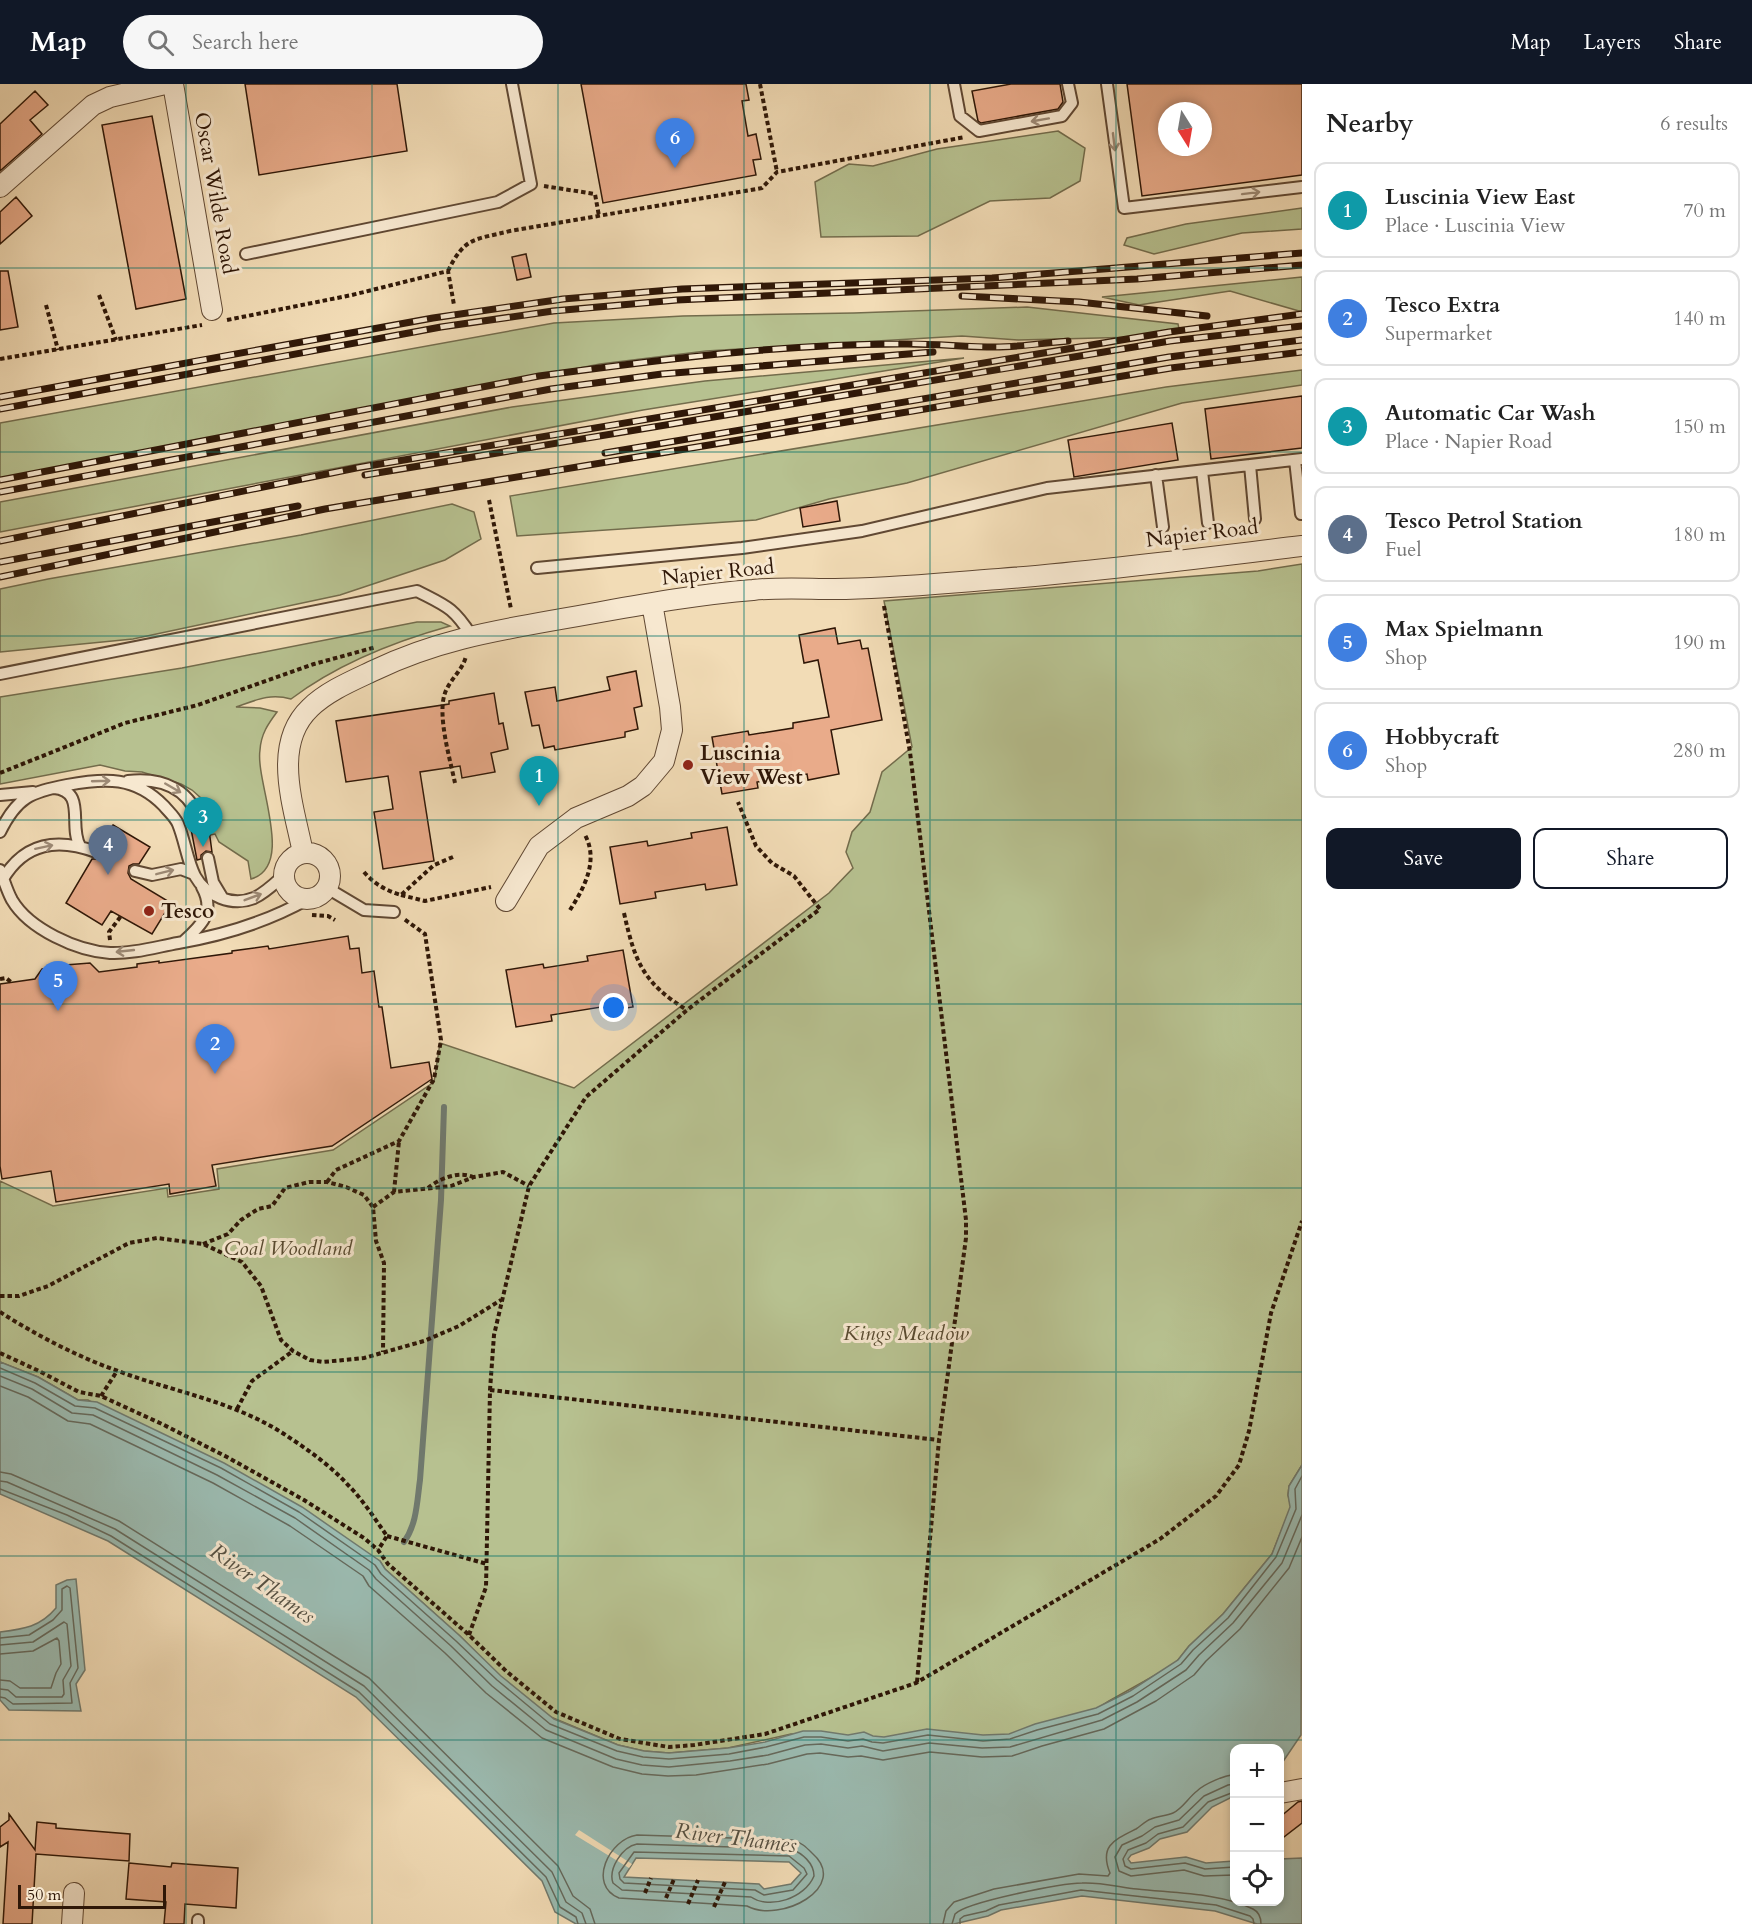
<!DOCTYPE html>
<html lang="en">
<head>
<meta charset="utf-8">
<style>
  body { margin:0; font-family:Cardo,serif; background:#f6f6f6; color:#222 }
  .controls { position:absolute; right:18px; bottom:18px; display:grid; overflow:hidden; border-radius:12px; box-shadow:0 3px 9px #0003 }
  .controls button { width:54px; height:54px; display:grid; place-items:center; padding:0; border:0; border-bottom:2px solid #e0e0e0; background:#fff; color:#222; font:30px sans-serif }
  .compass { position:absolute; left:1158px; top:18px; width:54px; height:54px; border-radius:50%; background:#fff; box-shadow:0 3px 9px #0003; rotate:169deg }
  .scale { position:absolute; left:18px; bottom:15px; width:148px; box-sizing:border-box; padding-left:6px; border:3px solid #2f1707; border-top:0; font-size:16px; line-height:21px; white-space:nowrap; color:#2f1707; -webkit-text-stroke:4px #f7e8d0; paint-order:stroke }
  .you { position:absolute; left:614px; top:924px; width:21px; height:21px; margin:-15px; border:4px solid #fff; border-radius:50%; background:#1a73e8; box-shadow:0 0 0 9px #1a73e833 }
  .badge { display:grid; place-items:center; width:39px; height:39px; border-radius:50%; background:#111827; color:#fff; font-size:20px; font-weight:700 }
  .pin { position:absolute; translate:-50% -50px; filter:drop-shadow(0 2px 3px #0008) }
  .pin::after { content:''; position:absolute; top:32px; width:21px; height:18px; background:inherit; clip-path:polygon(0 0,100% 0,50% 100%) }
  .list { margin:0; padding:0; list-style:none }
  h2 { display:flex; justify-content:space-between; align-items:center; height:78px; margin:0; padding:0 24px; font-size:26px }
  h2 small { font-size:20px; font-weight:400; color:#767676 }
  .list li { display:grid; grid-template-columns:39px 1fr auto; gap:18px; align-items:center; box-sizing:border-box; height:96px; margin:0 12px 12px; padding:0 12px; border:2px solid #e0e0e0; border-radius:12px }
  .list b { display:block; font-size:22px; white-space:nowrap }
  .list p { margin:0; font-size:20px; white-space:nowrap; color:#767676 }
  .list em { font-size:20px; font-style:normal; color:#767676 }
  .actions { display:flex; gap:12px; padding:18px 24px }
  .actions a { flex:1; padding:14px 0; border:2px solid #111827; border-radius:12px; text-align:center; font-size:21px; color:#111827 }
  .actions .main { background:#111827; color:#fff }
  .icon { flex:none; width:33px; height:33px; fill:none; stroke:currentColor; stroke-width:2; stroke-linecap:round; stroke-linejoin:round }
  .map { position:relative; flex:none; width:1302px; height:1840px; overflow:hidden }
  header { display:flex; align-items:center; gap:36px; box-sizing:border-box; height:84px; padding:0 30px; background:#111827; color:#fff }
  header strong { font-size:28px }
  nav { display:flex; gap:33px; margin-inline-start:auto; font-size:21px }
  .search { width:420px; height:54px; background:#f6f6f6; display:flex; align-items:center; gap:15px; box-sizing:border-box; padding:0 21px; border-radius:33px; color:#767676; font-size:22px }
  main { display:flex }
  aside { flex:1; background:#fff }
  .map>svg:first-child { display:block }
</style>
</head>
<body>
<header>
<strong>Map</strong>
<div class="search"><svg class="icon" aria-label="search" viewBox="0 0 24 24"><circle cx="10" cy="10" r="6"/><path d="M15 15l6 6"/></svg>Search here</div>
<nav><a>Map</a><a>Layers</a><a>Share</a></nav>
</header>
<main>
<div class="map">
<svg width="1302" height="1840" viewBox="0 0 1302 1840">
  <rect width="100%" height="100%" fill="#f2dcb6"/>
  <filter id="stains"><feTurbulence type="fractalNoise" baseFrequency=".00333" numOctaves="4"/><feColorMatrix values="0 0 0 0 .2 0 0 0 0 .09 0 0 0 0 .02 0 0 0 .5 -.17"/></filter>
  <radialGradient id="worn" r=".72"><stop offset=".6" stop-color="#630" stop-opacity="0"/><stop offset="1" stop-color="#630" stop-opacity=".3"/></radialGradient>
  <path fill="#b7c190" stroke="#736c4c" stroke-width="1.5" d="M1058 47 1085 64 1080 97 1050 114 990 117 918 152 821 153 815 98 849 80 873 82 937 65Z
    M1302 124V145L1242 149 1154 170 1124 161 1127 154 1186 140Z
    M1302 193V227H1299L1230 207 1139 221 1102 213Z
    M1027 223 1178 240 1180 249 1139 253 1018 256 962 252 706 267 600 280 0 396V339L554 239 683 232 854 229Z
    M964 274 643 326 0 448V418L512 323 705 297Z
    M1302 286V301L1182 319 907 399 829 415 756 436 517 452 510 412 1166 303Z
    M452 420 474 428 481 455 445 476 340 511 133 555 0 568V505L48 495 301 451Z
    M1302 480V1381L1289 1402 1288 1411 1291 1423 1272 1470 1223 1530 1189 1562 1178 1576 1174 1586 1159 1589 1109 1617 1070 1642 936 1663 791 1650 728 1664 669 1669 644 1667 618 1661 551 1633 542 1636 460 1552 385 1485 380 1477 88 1316H78L38 1293 0 1278V1097L53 1122 167 1104 168 1113 219 1105 217 1085 333 1066 434 998 440 959 574 1004 829 809 853 784 846 768 852 748 870 728 882 688 912 663 884 517 1258 487Z
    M417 538H441L450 542C396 557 336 581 291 615 270 609 256 616 236 623L260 624 277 628C268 640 261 650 260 666 255 698 296 782 251 795L248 777 219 758 215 750 210 751 206 723 202 715 192 706 181 700 142 688 125 687 100 681 0 700V613L182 584Z"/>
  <path fill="#9bbbb1" stroke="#70796d" stroke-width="1.5" fill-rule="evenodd" d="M0 1278 38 1293 78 1316 97 1318 224 1379 302 1423 380 1477 385 1485 460 1552 501 1592 554 1635 618 1661 644 1667 669 1669 728 1664 765 1658 803 1647H821L848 1651 864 1648 873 1652 884 1653 927 1645 983 1651 1009 1650 1035 1640 1096 1624 1130 1607 1178 1576 1189 1562 1223 1530 1272 1470 1290 1423 1288 1411 1289 1402 1302 1381 1301 1651 1280 1682V1664H1234V1712L1212 1723 1187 1748 1160 1755 1149 1764 1131 1771 1128 1775 1131 1779 1186 1773 1206 1779 1234 1777V1818H1280V1775L1302 1774V1840H1257L1215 1827 1082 1812 1001 1826 988 1832 954 1840H576L555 1828 542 1797 356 1613 108 1457 0 1410ZM636 1774 789 1778 801 1789 791 1800 764 1805 759 1800 624 1793Z
    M76 1495 85 1586 76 1600 81 1627 9 1626 0 1616V1548C24 1545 40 1543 56 1524V1501L67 1496Z"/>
  <path fill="#f2dcb6" d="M579 1746 632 1780 629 1784 575 1751Z"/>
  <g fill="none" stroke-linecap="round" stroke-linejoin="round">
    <path stroke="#65695c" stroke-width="1.5" d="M0 1284 35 1299 75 1322 95 1324 221 1384 299 1428 375 1481 381 1490 456 1557 497 1596 550 1640 617 1667 643 1673 669 1675 729 1670 766 1663 804 1653H821L848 1657 863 1655 872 1658 883 1659 928 1651 983 1657 1010 1655 1037 1646 1098 1630 1133 1612 1181 1580 1193 1566 1228 1534 1276 1473 1296 1425 1295 1405 1302 1392
      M0 1292 32 1305 72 1329 93 1331 217 1391 295 1434 369 1486 376 1495 451 1562 492 1602 546 1646 616 1675 642 1681 669 1683 730 1677 768 1671 805 1661 821 1660 848 1664 862 1662 883 1667 929 1659 982 1664 1010 1663 1102 1636 1137 1618 1186 1586 1199 1571 1233 1539 1282 1479 1302 1431
      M0 1302 28 1313 68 1337 90 1340 213 1399 290 1442 363 1492 369 1502 445 1569 486 1609 542 1654 613 1683 642 1690 668 1692 696 1691 768 1680 807 1670 820 1669 848 1673 861 1672 883 1676 930 1668 982 1673 1012 1672 1042 1662 1104 1645 1156 1617 1194 1591 1206 1577 1240 1545 1289 1484 1302 1453
      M0 1388 11 1390 119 1437 369 1594 558 1782 573 1812 590 1825 595 1840
      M0 1397 7 1398 115 1445 364 1602 552 1788 566 1818 582 1829 586 1840
      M0 1405 67 1431 111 1452 359 1608 546 1793 560 1823 576 1833 578 1840
      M0 1554 29 1551 53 1536 62 1526V1505L67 1502 70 1504 78 1584 70 1599 72 1619 13 1620 5 1614 0 1613
      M0 1561 33 1558 64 1538 67 1540 71 1582 63 1596 64 1610 62 1613H16L8 1606 0 1605
      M0 1570 33 1567 57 1554 59 1557 61 1580 56 1589 51 1604H20L10 1597 0 1596
      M1234 1700 1228 1701 1204 1712 1179 1736 1155 1743 1142 1752 1122 1761 1115 1773 1119 1787 1131 1792 1184 1786 1204 1792 1234 1791
      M1234 1708 1208 1718 1183 1743 1158 1750 1146 1759 1128 1766 1123 1775 1125 1782 1131 1785 1185 1779 1205 1785 1234 1783
      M637 1751 792 1756C801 1758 806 1763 812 1769 851 1803 780 1840 747 1822L619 1814C587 1801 609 1755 637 1751Z
      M637 1760 791 1765C802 1769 814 1779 814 1792 805 1814 770 1826 751 1813L622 1806 613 1799C608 1785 622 1763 637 1760Z
      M634 1768 789 1772 804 1784 807 1790 793 1806 764 1811 755 1806 624 1799 620 1795 619 1789Z
      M943 1840 946 1827 954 1818 994 1805 1079 1790 1108 1792 1110 1789C1099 1762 1114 1756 1136 1745 1141 1742 1145 1737 1151 1735 1158 1732 1166 1732 1173 1729 1182 1725 1189 1713 1197 1707 1204 1700 1225 1691 1234 1691
      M952 1840 955 1830C966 1818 1063 1799 1082 1799 1100 1798 1119 1803 1137 1805 1172 1809 1221 1809 1253 1825 1259 1828 1261 1834 1261 1840
      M960 1840V1835L964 1832 986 1827 999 1821 1081 1806 1216 1821 1250 1832 1253 1835 1254 1840"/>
    <path stroke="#70796d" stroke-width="6" d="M404 1458C417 1440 417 1417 420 1396L441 1116 444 1023"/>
  </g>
  <path fill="#e9ab8a" stroke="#2f1707" stroke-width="1.5" fill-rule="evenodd" d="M245 0H397L407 67 259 91Z
    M581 0H746L749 16 742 17 748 52 756 50 761 75 753 76 756 91 603 119Z
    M1011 0H1060L1063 18 1058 25 981 39 978 37 972 7Z
    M1127 0H1302V91L1142 112ZM1167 27H1203V63H1167Z
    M35 7 48 21 30 36 42 50 0 87V40Z
    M152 32 186 215 136 225 102 41Z
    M16 113 32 132 0 160V128Z
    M526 170 531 193 517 196 512 173Z
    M0 187H8L18 243 0 246Z
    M1302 312V364L1211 375 1205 325Z
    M1172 339 1178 376 1074 393 1068 356Z
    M837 417 840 437 803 443 800 424Z
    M835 544 838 560 860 556 862 565 868 564 882 636 831 646 839 690 808 696 807 690 757 698 758 704 722 710 712 653 748 647 749 651 793 644V639L829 633 818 576 804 579 799 551Z
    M636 587 642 622 634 624 638 645 625 648V653L555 666 554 662 544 664 539 641 532 642 525 608 555 603 557 617 610 606 607 593Z
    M494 609 499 640 503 639 508 665 491 669 495 688 462 694 460 682 420 688 434 777 383 785 374 728 393 725 388 692 346 698 336 637 449 620V617Z
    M113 741 150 763 139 780H133L129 782 128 789 131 795 171 819 152 850 111 827 102 841 66 819 92 775H98L103 771V766L100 762Z
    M727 743 737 801 706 806 705 800 655 808 656 814 620 820 610 763 647 757 648 762 692 754 691 749Z
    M194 744 197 748 201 750 209 746 212 768 206 767 201 771V775L197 776 191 745Z
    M348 852 350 865 359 864 362 889 374 887 379 923H382L391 984 429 978 432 995 332 1062 212 1081 216 1102 170 1110 169 1100 56 1118 51 1087 2 1095 0 1082V900L35 895 42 885 53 884V882L90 879 99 888 137 883V880L159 877V879L232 869V867L268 862 269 865Z
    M623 866 633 923 602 928 601 923 551 931 552 937 516 943 506 886 543 880 544 884 588 877 587 872Z
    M1302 1717V1739L1280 1756V1733L1298 1718Z
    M9 1730 35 1766 37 1738 56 1740V1744L130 1750 129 1777 36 1770 32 1840H3L8 1758 0 1763V1743L9 1736Z
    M129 1779 171 1783 172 1779 238 1784 236 1824 185 1820 184 1840H164L166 1818 126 1815Z"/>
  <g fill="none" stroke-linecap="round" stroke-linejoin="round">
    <g stroke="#604833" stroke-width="14">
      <path id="service" d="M954 0 960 32 979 47 1062 32 1072 19 1068 0
        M1107 0 1124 124 1302 103
        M246 170 498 118 531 100 512 0
        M1295 376 1301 430
        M1250 381 1255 435
        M1202 387 1208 439
        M1156 391 1163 443
        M537 484 742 464 862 447 1047 404 1302 375
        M0 590 417 507C446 522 453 523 471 551
        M128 697C164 693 192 706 202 743
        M54 704C87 707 68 742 80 762
        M0 711 33 708
        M0 748C17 713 31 708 67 701 105 694 135 692 164 722 169 728 175 733 178 740 185 757 187 776 195 792 206 812 232 823 254 814 265 809 274 800 283 792
        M208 774 213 798 222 813
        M0 786C4 796 7 807 12 816 29 845 77 867 110 869 133 870 156 863 178 859 225 851 267 838 308 815
        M135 787 152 791 181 785 194 790
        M3 795C25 758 58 754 96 768
        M327 804 364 826 394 828
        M183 858C201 842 216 828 202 803
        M198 1840V1836"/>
    </g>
    <g stroke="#604833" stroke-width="22">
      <path id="minor" d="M173 0 212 226
        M0 103 93 21 110 13 165 0
        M284 792a23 23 0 1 1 46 0a23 23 0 1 1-46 0Z
        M303 769C294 723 271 661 310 624 327 607 354 596 375 586 438 556 494 547 561 535 625 524 689 511 753 506 780 503 808 505 835 505 889 505 944 499 999 495 1100 487 1201 474 1302 462
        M506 817 539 762 576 734 628 712 643 702 664 677 672 646 670 623 652 519
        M1280 1709 1302 1705
        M72 1840 74 1809"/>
    </g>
    <path stroke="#2f1707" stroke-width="4" stroke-dasharray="4.5 3" stroke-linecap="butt" d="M760 0 777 88
      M544 102 595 110 599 132
      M448 187C465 152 475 156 510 147L762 104 777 88 965 53
      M99 211 116 256
      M46 221 58 266
      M227 236 352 211 448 187 454 221
      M0 275 202 241
      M489 416 511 525
      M884 522 910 668 966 1136V1154L939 1356 917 1598
      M0 689 125 639 198 621 314 580 376 563
      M455 699C450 675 437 631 445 609 450 595 463 586 466 572
      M364 788C374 800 387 807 401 811L434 781 453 773
      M401 811 425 817 491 803
      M570 826C584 804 599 777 585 751
      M624 829C635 878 643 899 687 926
      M312 831 328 832 335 836
      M110 856 109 848 121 832
      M0 895 6 894 11 898
      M327 1098 336 1086 399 1057 434 995 441 956 425 850 404 835
      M428 1104C440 1094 459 1087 473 1093
      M394 1108 399 1057
      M373 1123 394 1108 451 1102 474 1093 503 1088 529 1102
      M203 1160 228 1150 241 1136 258 1125 272 1122 285 1104 309 1098H327L346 1103 364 1111 373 1123 376 1157 384 1179 383 1268
      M0 1212H19L48 1202 129 1159 157 1154 203 1160 242 1178 261 1202 281 1256 293 1267 310 1276 323 1278 364 1274 424 1257 459 1242 501 1216
      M0 1228C36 1251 78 1273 118 1287 174 1308 233 1317 284 1350 307 1365 330 1381 348 1401 363 1416 375 1435 387 1452L378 1466
      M0 1269 39 1287 79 1308 101 1312 162 1340 227 1373 304 1416 364 1454 378 1466 388 1480 469 1551 506 1587 556 1628 620 1655 669 1663 694 1661 765 1650 916 1599 1160 1455 1216 1412 1239 1381 1249 1347 1271 1229 1302 1137
      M490 1306 939 1356
      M101 1312 117 1287
      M237 1325 252 1297 293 1267
      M387 1452 487 1480
      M469 1551 486 1503 490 1306 494 1251 529 1102 586 1013 687 926 820 825 794 792 772 779 756 762 738 718
      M645 1809 651 1794
      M666 1814 674 1795
      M688 1820 698 1796
      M714 1823 725 1798"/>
    <use href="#service" stroke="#f7e8d0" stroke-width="10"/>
    <use href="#minor" stroke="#f7e8d0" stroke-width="20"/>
    <g stroke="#2f1707" stroke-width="7">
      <path id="rail" d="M962 212 1079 218 1207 232
        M0 313 433 234 563 215 682 205 992 194 1302 169
        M0 325 441 243 553 227 677 216 1137 195 1302 181
        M605 369 1169 273 1302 256
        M365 391 1170 257 1302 242
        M0 396 539 292C658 276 779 260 899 260 931 259 963 263 995 263 1019 263 1044 259 1068 257
        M0 408 551 305 662 290 933 268
        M0 457 356 384 1169 248 1302 230
        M0 478 298 422
        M0 493 325 425 1171 284 1302 268"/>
    </g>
    <use href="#rail" stroke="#f7e8d0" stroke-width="4.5" stroke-dasharray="14" stroke-linecap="butt"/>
  </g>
  <defs><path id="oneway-shaft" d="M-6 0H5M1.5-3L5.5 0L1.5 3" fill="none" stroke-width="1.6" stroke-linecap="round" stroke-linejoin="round" transform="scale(1.5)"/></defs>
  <g stroke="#9d8a76">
    <use href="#oneway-shaft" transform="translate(1040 36) rotate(170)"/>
    <use href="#oneway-shaft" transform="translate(1114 58) rotate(83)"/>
    <use href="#oneway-shaft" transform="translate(1251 109) rotate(-7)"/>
    <use href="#oneway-shaft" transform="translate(101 697) rotate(-2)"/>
    <use href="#oneway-shaft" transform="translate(173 704) rotate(30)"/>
    <use href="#oneway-shaft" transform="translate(44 763) rotate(-12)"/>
    <use href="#oneway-shaft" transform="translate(165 788) rotate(-14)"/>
    <use href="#oneway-shaft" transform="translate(253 813) rotate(-21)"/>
    <use href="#oneway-shaft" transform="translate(125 867) rotate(174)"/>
  </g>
  <path fill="none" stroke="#0f766e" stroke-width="1.5" stroke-opacity="0.55" d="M186 0V1840M372 0V1840M558 0V1840M744 0V1840M930 0V1840M1116 0V1840M0 184H1302M0 368H1302M0 552H1302M0 736H1302M0 920H1302M0 1104H1302M0 1288H1302M0 1472H1302M0 1656H1302"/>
  <g fill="#8f2418" stroke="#f7e8d0" stroke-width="2">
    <circle cx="688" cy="681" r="6"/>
    <circle cx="149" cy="827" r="6"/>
  </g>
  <g text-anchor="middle" stroke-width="6" stroke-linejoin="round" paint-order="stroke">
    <g font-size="21" fill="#2f1707" stroke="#f7e8d0">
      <text transform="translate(216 109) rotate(80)" y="7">Oscar Wilde Road</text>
      <text transform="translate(1202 449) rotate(-7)" y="7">Napier Road</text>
      <text transform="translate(718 488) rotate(-6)" y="7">Napier Road</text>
    </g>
    <g font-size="21" font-weight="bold" fill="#2f1707" stroke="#f7e8d0" text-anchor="start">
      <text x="700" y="676">Luscinia<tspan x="700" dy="24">View West</tspan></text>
      <text x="161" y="834">Tesco</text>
    </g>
    <g font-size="21" font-style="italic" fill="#584a30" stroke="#f7e8d0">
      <text x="288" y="1171">Coal Woodland</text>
      <text x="906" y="1256">Kings Meadow</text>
    </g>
    <g font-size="22" font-style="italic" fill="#555042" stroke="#f7e8d0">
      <text transform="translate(263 1499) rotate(35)" y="8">River Thames</text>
      <text transform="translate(736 1753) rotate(7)" y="8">River Thames</text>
    </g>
  </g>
  <rect width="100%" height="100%" filter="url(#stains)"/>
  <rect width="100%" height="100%" fill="url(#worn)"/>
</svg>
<div class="controls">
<button>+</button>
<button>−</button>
<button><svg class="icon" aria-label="locate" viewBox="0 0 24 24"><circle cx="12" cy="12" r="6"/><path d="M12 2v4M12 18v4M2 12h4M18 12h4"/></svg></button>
</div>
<svg class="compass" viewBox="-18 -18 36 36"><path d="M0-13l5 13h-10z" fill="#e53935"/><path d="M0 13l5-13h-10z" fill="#767676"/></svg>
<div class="scale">50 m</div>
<div class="you"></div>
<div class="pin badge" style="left:539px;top:722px;background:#0f9aa8">1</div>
<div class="pin badge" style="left:215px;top:990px;background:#3f7fe0">2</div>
<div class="pin badge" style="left:203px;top:763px;background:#0f9aa8">3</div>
<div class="pin badge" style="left:108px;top:791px;background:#5c6f8a">4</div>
<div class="pin badge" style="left:58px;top:927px;background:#3f7fe0">5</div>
<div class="pin badge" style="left:675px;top:84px;background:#3f7fe0">6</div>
</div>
<aside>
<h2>Nearby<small>6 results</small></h2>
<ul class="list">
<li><span class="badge" style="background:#0f9aa8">1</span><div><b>Luscinia View East</b><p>Place · Luscinia View</p></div><em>70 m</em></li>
<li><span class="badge" style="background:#3f7fe0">2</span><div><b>Tesco Extra</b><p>Supermarket</p></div><em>140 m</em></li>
<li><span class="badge" style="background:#0f9aa8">3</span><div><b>Automatic Car Wash</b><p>Place · Napier Road</p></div><em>150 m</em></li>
<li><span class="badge" style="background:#5c6f8a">4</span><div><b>Tesco Petrol Station</b><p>Fuel</p></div><em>180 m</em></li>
<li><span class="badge" style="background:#3f7fe0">5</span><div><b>Max Spielmann</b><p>Shop</p></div><em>190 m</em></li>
<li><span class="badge" style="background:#3f7fe0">6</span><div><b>Hobbycraft</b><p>Shop</p></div><em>280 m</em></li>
</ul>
<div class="actions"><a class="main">Save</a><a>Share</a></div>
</aside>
</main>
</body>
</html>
